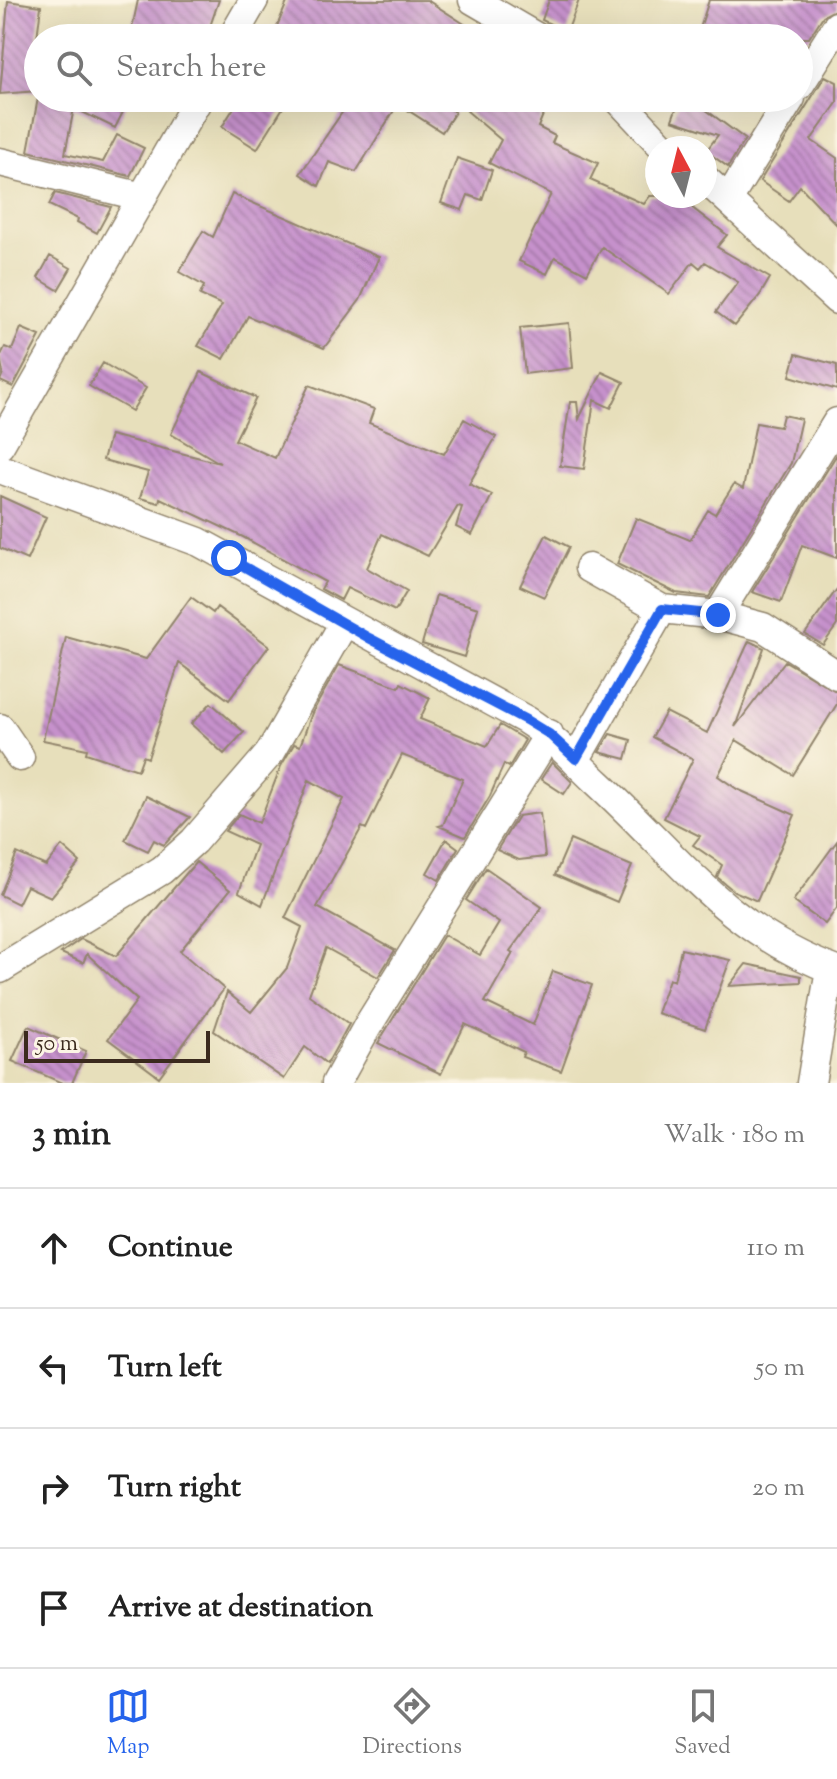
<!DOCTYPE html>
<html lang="en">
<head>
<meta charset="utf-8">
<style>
  body { margin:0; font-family:"Sorts Mill Goudy",serif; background:#f6f6f6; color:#222 }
  .compass { position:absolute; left:645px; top:136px; width:72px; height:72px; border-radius:50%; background:#fff; box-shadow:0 8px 32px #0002; rotate:353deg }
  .scale { position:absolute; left:24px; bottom:20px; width:186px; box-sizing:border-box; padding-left:8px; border:4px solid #3b2a1e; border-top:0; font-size:22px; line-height:28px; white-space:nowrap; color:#3b2a1e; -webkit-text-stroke:6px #fcf5e5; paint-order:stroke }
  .stop { position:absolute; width:24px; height:24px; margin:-18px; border:6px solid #2563eb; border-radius:50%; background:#fff }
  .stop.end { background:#2563eb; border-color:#fff; box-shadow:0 2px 8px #0008 }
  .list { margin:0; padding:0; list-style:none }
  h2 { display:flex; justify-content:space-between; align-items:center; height:104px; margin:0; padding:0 32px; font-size:34px }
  h2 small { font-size:26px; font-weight:400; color:#767676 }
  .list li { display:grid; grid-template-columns:52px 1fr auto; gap:24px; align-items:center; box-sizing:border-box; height:120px; padding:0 32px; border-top:2px solid #e0e0e0 }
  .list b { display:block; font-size:30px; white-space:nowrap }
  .list em { font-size:26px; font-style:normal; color:#767676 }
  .icon { flex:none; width:44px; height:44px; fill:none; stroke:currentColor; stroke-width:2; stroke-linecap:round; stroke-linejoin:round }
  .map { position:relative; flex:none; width:837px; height:1083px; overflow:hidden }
  .search { position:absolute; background:#fff; box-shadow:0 8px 32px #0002; left:24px; right:24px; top:24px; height:88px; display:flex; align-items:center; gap:20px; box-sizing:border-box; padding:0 28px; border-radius:44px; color:#767676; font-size:30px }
  .sheet { height:584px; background:#fff }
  nav { display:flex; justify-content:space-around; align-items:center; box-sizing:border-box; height:112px; border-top:2px solid #e0e0e0; background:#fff; font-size:22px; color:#767676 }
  nav a { display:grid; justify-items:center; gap:4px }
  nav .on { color:#2563eb }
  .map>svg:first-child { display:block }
</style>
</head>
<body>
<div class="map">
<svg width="837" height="1083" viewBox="0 0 837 1083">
  <defs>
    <pattern id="building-back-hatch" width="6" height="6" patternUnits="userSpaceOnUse" patternTransform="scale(2)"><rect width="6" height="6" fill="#c691cc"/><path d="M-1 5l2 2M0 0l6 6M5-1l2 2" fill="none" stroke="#a277a5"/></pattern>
  </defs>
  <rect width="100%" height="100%" fill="#fcf5e5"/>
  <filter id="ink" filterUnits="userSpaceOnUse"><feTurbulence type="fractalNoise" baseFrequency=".0125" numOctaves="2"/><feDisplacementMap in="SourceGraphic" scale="16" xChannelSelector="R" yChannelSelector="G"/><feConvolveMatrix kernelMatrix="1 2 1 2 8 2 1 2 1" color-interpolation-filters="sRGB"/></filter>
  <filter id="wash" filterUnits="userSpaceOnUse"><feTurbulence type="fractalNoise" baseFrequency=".006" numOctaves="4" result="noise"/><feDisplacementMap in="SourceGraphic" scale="32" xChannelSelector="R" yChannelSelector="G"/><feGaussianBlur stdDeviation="1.8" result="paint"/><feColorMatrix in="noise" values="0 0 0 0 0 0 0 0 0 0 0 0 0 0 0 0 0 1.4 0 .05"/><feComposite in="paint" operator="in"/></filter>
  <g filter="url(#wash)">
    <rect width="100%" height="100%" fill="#e7dfbb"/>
    <g id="blocks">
      <path fill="url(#building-back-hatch)" d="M138 0H219L206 38 180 30 178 38H130Z
        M288 0H427L486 38H272Z
        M549 0H579L567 32 542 20Z
        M709 0H837V9L823 16 809 38H697Z
        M8 1 41 6 35 54 38 91 0 94Z
        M825 76 837 82V103L811 140 837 158V225L800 186 789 201 760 181Z
        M38 98H130L115 128 74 108 65 154 103 162 117 135 144 148 130 176 28 151Z
        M240 98H289L257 149 222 127Z
        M352 98H432L455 112 442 132 398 104 356 172 329 162 319 186 300 174Z
        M478 98H550L538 127 555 136 552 143 598 163 590 180 644 204 650 196H677L727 235 717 247 770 278 760 295 735 326 716 312 738 282 705 262 700 268 693 262 669 294 602 247 587 274 555 257 547 274 519 261 551 194 489 163 501 140 467 111Z
        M680 98H690L745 139 728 167 706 151 718 135 672 120Z
        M457 158 492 170 482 200 468 195 462 210 441 203Z
        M55 193 111 207 97 233 77 222 78 219 49 205Z
        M232 194 379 257 360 300 324 348 248 316 224 359 198 346 222 305 200 295 204 286 179 272 203 231 213 237Z
        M50 256 71 268 58 290 38 278Z
        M569 323 573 368 525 374 520 328Z
        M21 328 40 336 13 387 0 381 3 373 0 357 5 347 12 350Z
        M796 354 837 365V390L790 376Z
        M103 363 146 388 132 411 89 386Z
        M201 372 256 398 235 440 275 458 309 385 374 409 369 423 444 454 464 419 496 437 469 484 492 495 472 535 456 527 462 507 458 506 428 556 382 534 367 568 407 591 395 611 347 588 341 600 321 589 325 582 243 537 160 498 159 503 140 498 148 472 103 460 110 435 220 463 171 434Z
        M602 372 624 382 611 408 594 400 584 469 560 466 570 402H577L579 419Z
        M783 415 801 419 791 463 709 597 676 593 617 564 636 518 690 540 708 510 715 514 734 484 743 489 756 423 780 427Z
        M837 454V558L802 545 781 602 752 592Z
        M0 496 46 517 27 560 0 548Z
        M546 535 569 547 544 597 520 586Z
        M837 589V625L823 645 805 634Z
        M436 595 478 608 464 657 422 644Z
        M191 597 213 613 217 607 269 646 229 700 179 663 148 758 143 756 138 770 86 753 87 749 43 740 66 637 146 659Z
        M749 641 764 648 735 727 785 661 837 692V704L793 775 736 740 718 776 737 789 795 815 757 901 734 891 717 877 722 865 693 845 700 836 664 818 693 759 652 737 666 712 707 733Z
        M339 665 399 687 401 683 430 698 420 719 487 746 500 725 525 740 509 767 504 764 490 796 465 837 439 826 443 825 463 779 402 755 366 829 362 827 317 907 395 950 378 977 326 948 309 995 349 1024 327 1064 305 1047 284 1079 214 1031 227 992 251 1012 287 968 302 927 285 918 344 799 309 780 262 905 239 892 256 845 225 831 239 814 259 823 281 766 294 744 300 746 312 713Z
        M211 703 244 732 224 754 191 724Z
        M610 734 631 740 626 759 599 752Z
        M552 762 572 782 564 794 541 779Z
        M146 796 190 817 164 845 154 840 148 851 125 840Z
        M540 813 545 857 519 860 497 850 518 816Z
        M446 839 458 848 439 880 427 873Z
        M570 840 632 866 617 902 555 875Z
        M837 841V908L825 924 793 901Z
        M62 846 80 862 51 897 27 886 18 904 0 895 17 853 46 866Z
        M196 862 230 890 180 951 224 989 159 1077 108 1039 137 1000 87 954 83 963 61 953 81 939 116 956Z
        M486 868 542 907 510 951 513 953 485 1002 533 1025 553 971 592 985 561 1071 522 1057 524 1052 465 1024 441 1074 378 1043 444 935 480 955 499 923 466 900Z
        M681 949 730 960 705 1029 657 1013 669 979 674 981Z
        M746 964 801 976V982L729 986Z
        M28 1026 86 1051 72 1083H62L12 1061Z"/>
    </g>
  </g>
  <g filter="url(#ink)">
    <use href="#blocks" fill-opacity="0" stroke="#91846c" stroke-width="2"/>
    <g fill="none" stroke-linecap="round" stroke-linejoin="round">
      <g stroke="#91846c" stroke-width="31">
        <path id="minor" d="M473 0 538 38
          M232 38 254 0
          M799 86 837 26
          M617 98 664 148
          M0 162 143 197
          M705 179 837 300
          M729 198 791 98
          M0 445 199 98
          M0 469 199 542 526 720C555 738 574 761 599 784 679 858 729 932 837 971
          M589 568 662 609 718 615 763 627 837 675
          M718 615 837 422
          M0 728 20 757
          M576 759 662 609
          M0 969 162 870 194 841 269 754 344 623
          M336 1083 367 1027 549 734
          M811 1083 830 969"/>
      </g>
      <use href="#minor" stroke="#fff" stroke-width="28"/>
    </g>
  </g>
  <g fill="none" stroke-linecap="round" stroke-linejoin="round" filter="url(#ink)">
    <path stroke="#2563eb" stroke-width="10" d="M229 558 369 638 526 720 549 734 576 759 662 609 718 615"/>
  </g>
</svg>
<svg class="compass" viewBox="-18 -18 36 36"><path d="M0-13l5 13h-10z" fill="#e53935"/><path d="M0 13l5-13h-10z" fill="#767676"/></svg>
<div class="scale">50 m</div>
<div class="stop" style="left:229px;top:558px"></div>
<div class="stop end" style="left:718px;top:615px"></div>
<div class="search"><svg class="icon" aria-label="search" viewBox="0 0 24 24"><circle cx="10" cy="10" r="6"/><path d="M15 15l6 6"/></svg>Search here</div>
</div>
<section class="sheet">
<h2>3 min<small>Walk · 180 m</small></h2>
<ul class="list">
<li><svg class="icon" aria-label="ahead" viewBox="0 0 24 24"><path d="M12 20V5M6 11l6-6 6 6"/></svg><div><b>Continue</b></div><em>110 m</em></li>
<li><svg class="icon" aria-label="left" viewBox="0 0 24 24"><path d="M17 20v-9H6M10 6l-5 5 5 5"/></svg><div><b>Turn left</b></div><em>50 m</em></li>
<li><svg class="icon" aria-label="right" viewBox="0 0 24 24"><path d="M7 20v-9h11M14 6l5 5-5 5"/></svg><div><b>Turn right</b></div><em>20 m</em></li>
<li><svg class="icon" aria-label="arrive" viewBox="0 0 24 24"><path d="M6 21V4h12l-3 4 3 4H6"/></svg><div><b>Arrive at destination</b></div></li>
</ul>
</section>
<nav>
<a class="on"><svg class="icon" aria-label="map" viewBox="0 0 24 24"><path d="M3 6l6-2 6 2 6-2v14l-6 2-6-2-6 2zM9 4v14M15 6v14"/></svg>Map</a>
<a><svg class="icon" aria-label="directions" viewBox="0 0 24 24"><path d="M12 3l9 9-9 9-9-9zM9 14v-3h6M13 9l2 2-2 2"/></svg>Directions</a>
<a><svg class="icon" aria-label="saved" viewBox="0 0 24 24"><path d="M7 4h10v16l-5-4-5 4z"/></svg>Saved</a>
</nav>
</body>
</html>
